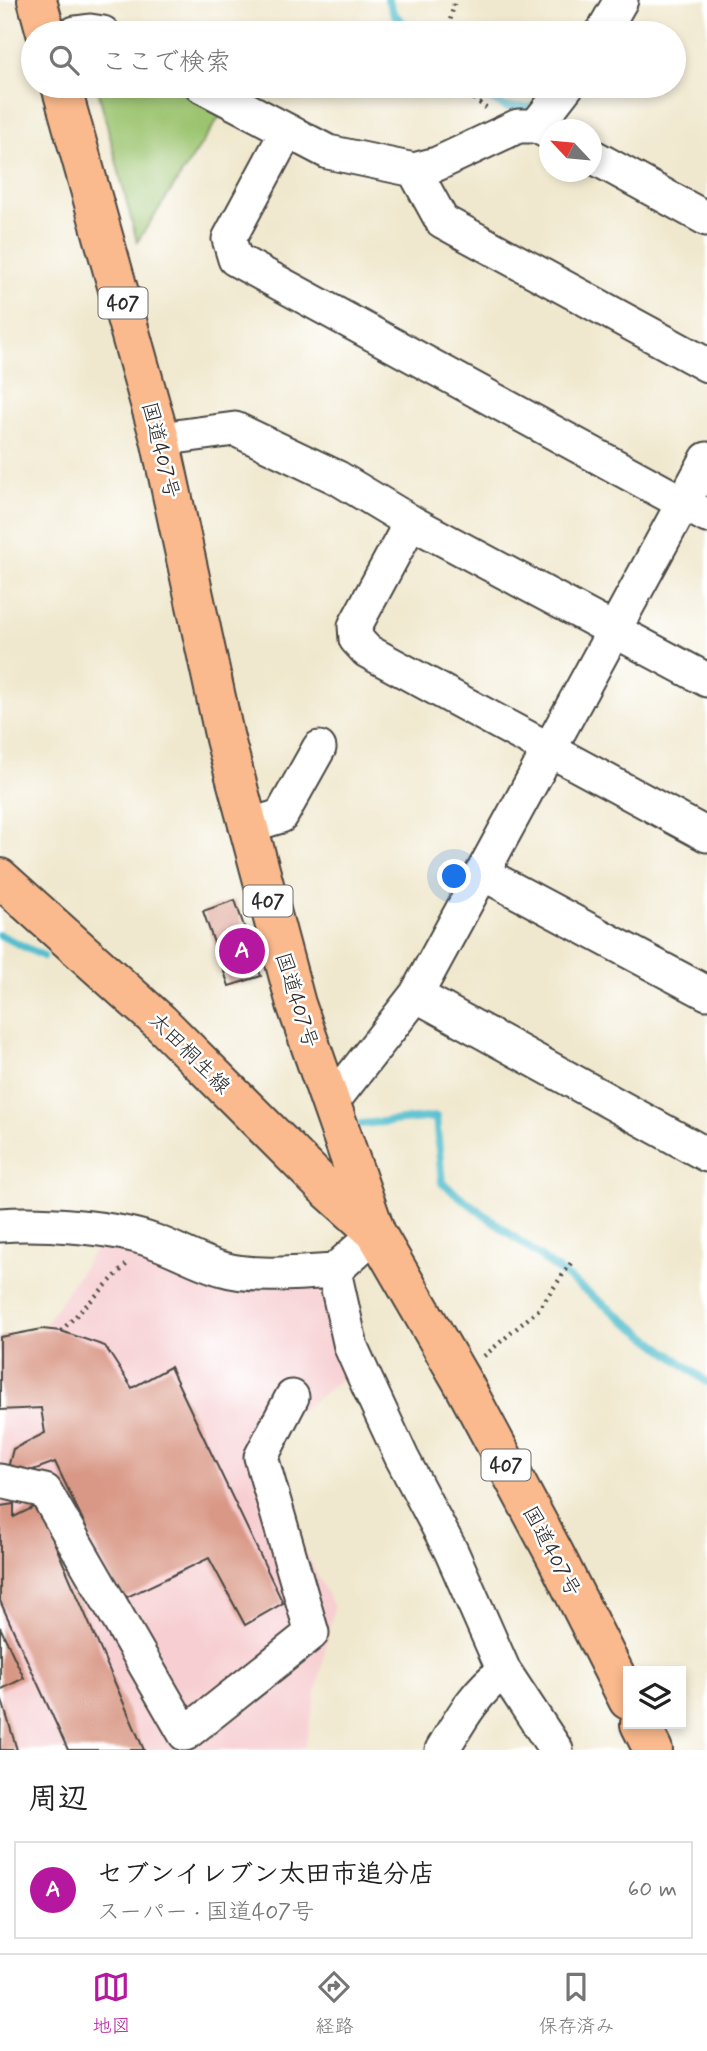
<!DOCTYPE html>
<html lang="ja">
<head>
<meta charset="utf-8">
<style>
  body { margin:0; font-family:Mynerve,"Klee One",sans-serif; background:#f6f6f6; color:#222 }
  .controls { position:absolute; right:21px; bottom:21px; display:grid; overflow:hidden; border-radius:0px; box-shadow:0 4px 10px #0003 }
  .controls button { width:63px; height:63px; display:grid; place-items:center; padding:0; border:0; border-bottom:2px solid #e0e0e0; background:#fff; color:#222; font:35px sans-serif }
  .compass { position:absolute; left:539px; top:119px; width:63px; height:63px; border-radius:50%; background:#fff; box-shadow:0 4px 10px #0003; rotate:296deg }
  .you { position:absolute; left:455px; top:877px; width:24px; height:24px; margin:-18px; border:5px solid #fff; border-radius:50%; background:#1a73e8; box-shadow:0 0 0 10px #1a73e833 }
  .badge { display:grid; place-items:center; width:46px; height:46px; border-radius:50%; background:#b5179e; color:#fff; font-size:23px; font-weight:700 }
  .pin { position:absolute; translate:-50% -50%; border:4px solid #fff; box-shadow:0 2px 7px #0006 }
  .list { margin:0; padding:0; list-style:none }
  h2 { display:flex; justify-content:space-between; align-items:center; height:91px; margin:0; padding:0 28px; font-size:30px }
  h2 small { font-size:23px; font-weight:400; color:#767676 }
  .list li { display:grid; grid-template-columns:46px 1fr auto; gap:21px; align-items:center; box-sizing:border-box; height:98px; margin:0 14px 14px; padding:0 14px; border:2px solid #e0e0e0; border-radius:0px }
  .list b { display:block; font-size:26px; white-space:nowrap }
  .list p { margin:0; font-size:23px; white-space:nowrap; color:#767676 }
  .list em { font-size:23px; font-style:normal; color:#767676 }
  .icon { flex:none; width:38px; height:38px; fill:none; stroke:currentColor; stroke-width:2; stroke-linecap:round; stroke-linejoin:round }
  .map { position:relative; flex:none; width:707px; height:1750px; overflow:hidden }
  .search { position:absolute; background:#fff; box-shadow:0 4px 10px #0003; left:21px; right:21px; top:21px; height:77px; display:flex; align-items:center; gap:18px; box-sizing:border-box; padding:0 24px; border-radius:38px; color:#767676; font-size:26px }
  .sheet { height:203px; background:#fff }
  nav { display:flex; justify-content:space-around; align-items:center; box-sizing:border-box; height:98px; border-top:2px solid #e0e0e0; background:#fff; font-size:19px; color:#767676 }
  nav a { display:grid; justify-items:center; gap:4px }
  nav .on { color:#b5179e }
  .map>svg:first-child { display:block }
</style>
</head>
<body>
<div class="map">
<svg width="707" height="1750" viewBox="0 0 707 1750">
  <rect width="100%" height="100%" fill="#fff"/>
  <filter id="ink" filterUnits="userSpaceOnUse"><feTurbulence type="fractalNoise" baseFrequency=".0143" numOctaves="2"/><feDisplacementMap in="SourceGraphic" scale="14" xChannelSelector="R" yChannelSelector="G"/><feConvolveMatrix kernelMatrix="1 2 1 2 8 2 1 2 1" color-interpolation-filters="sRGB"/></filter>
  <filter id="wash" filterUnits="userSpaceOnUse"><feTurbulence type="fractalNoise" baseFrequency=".00686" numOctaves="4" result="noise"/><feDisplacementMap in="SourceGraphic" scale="28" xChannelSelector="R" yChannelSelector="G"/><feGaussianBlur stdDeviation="1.57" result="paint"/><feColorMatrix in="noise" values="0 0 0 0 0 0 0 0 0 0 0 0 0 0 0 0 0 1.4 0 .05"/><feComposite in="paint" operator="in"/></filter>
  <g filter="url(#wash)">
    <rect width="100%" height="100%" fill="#f0e8ce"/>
    <path fill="#f7cfd2" d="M107 1231 315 1287 328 1303 334 1323 331 1337 347 1375 288 1421 274 1465 276 1495 334 1607 305 1747 299 1750H0V1337L42 1329Z"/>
    <path fill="#9cc470" stroke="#64784e" stroke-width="2" d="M97 86H171L222 113 137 242Z"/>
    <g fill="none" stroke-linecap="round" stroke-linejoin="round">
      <path stroke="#53bece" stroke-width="8" d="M388 0 394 14 414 33
        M466 86 506 107H529
        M0 935 43 956
        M361 1124 436 1117 442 1183 707 1382"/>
    </g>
    <g id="blocks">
      <path fill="#d99886" d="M235 900 261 976 229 986 203 911Z
        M42 1329 61 1331 105 1346 132 1388 170 1367 283 1603 245 1625 209 1558 121 1600 55 1462 14 1477 9 1464 13 1449 45 1433 41 1408 0 1410V1337Z
        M14 1504V1517L38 1505 144 1750H68L0 1601V1506Z
        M0 1627 24 1678 0 1690Z
        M1 1697 17 1750H0Z"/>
    </g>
  </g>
  <g filter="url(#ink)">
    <use href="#blocks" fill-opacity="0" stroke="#494743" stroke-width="2"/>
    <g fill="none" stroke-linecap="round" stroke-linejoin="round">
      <g stroke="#494743" stroke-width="37">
        <path id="minor" d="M75 33 90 31 103 33
          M602 33 621 0
          M202 86 328 152 414 170 437 164 518 126H536L550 133
          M536 126 567 86
          M287 131 229 239 235 259 707 516
          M592 156 707 219
          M414 170 442 221 707 365
          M160 439 235 429 338 478 411 522 707 680
          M411 522 355 626 356 639 367 651 707 835
          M248 826 281 816 319 748
          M482 873 707 993
          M416 995 707 1155
          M328 1095 340 1092 416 995 707 459
          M0 1225C40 1222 116 1227 153 1241 177 1249 199 1263 223 1269 252 1278 303 1273 334 1271
          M376 1233 334 1271 351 1347 363 1374 402 1458 451 1551 504 1671 556 1750
          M0 1481 45 1491 185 1734 312 1633 261 1457 292 1397
          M442 1750C460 1720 475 1692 504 1671"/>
      </g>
      <g stroke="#494743" stroke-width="42">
        <path id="major" d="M0 878 160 1022 326 1188 376 1233"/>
      </g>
      <g stroke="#494743" stroke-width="42">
        <path id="highway" d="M37 0 46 33
          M61 86 160 439 225 739 296 1004 376 1233 464 1385 555 1555 628 1700
          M640 1724 653 1750"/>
      </g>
      <path stroke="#494743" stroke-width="4.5" stroke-dasharray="2 5" stroke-linecap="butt" d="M447 33 455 0
        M457 86 486 108
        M61 1331 128 1263
        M484 1356 538 1310 571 1263"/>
      <use href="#minor" stroke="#fff" stroke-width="33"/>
      <use href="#major" stroke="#fbba8d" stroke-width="38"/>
      <use href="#highway" stroke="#fbba8d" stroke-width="38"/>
    </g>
  </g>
  <g text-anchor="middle" stroke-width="5" stroke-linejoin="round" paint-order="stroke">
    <g fill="#fff" stroke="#6b6b6b" stroke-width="2">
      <rect x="98.5" y="287.5" width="49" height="31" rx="5"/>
      <rect x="243.5" y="885.5" width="49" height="31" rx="5"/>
      <rect x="481.5" y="1449.5" width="49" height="31" rx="5"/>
    </g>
    <g font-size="19" font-weight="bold" fill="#2b2b2b">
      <text x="123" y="310">407</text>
      <text x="268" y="908">407</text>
      <text x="506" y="1472">407</text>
    </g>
    <g font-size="21" fill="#2b2b2b" stroke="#fff">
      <text transform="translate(161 450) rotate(76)" y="7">国道407号</text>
      <text transform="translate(297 1000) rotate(73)" y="7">国道407号</text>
      <text transform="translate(190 1053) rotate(45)" y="7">太田桐生線</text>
      <text transform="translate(552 1551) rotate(62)" y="7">国道407号</text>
    </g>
  </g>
</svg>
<div class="controls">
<button><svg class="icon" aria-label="layers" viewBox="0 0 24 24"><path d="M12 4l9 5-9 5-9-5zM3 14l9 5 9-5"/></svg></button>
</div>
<svg class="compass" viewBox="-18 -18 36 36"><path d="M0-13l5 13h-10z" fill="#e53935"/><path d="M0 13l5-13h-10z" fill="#767676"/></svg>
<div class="you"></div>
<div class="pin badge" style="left:242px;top:951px">A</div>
<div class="search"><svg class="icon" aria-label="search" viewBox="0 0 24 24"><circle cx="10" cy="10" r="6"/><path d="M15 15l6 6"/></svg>ここで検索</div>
</div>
<section class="sheet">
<h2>周辺<small></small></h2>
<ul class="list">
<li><span class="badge">A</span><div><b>セブンイレブン太田市追分店</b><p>スーパー · 国道407号</p></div><em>60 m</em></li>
</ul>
</section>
<nav>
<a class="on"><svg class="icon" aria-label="map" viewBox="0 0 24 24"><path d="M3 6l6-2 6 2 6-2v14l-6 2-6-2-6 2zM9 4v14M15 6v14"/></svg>地図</a>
<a><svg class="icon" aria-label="directions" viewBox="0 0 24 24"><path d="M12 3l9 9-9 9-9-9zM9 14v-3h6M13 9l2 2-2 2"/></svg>経路</a>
<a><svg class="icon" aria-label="saved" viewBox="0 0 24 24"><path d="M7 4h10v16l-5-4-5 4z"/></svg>保存済み</a>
</nav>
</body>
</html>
